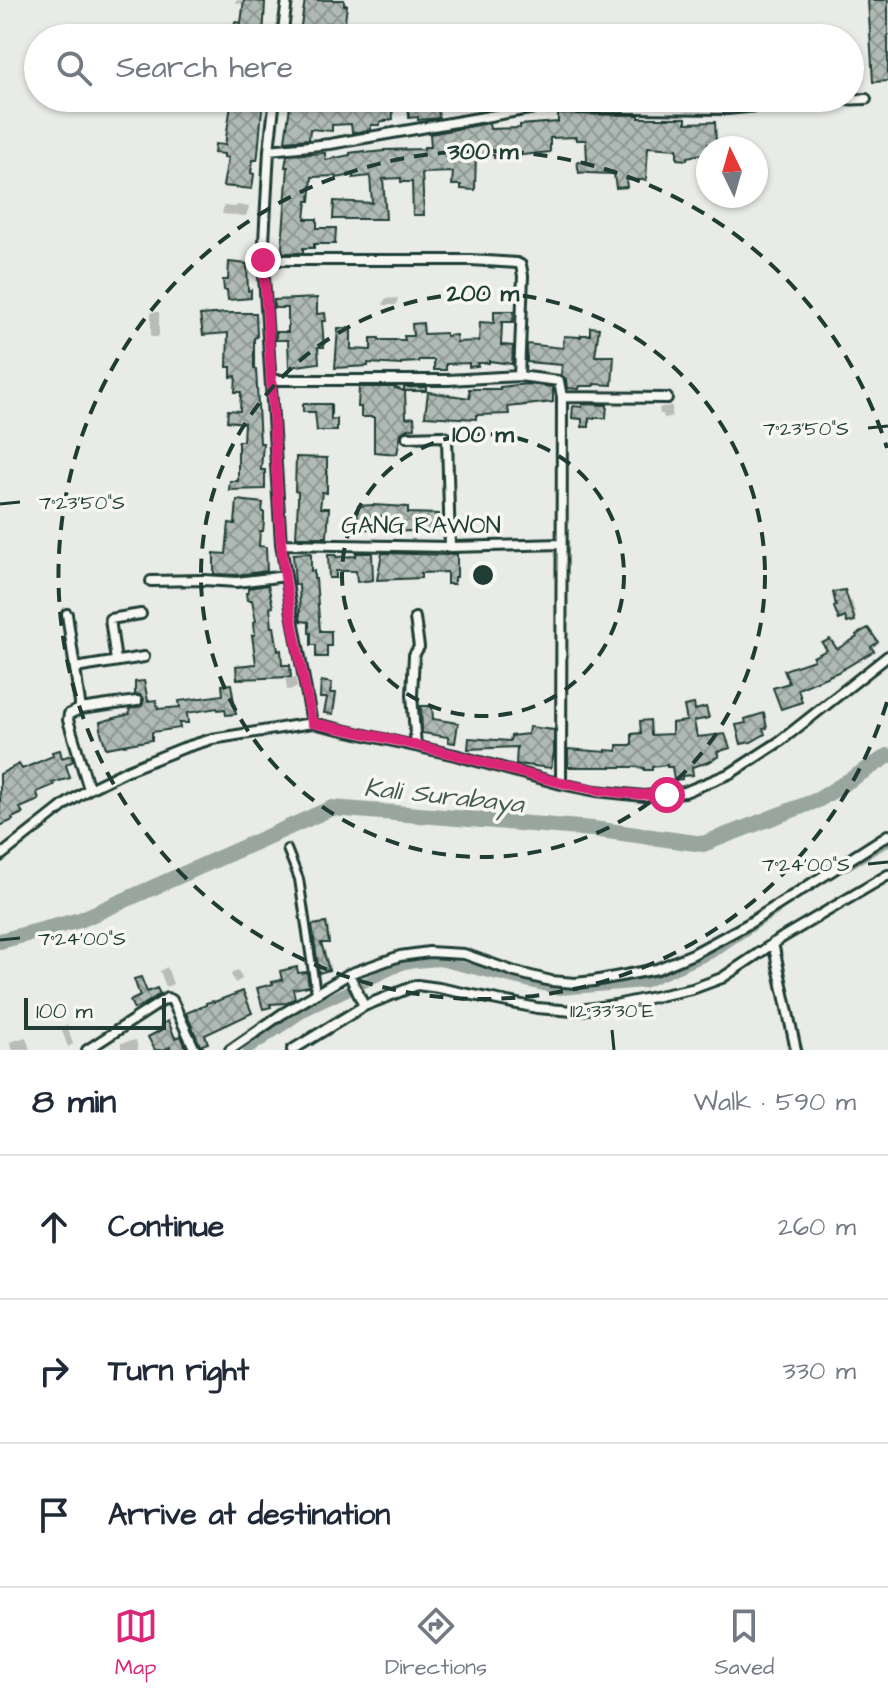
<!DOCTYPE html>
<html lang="en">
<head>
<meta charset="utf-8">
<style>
  body { margin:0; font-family:"Architects Daughter",sans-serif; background:#f6f6f7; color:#1f2937 }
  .compass { position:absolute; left:696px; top:136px; width:72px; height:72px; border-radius:50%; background:#fff; box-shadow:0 2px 6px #0004; rotate:355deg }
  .scale { position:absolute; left:24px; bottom:20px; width:142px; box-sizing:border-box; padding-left:8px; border:4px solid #1f3d34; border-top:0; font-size:22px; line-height:28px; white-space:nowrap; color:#1f3d34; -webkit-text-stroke:6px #f6f6f2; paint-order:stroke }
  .stop { position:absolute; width:24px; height:24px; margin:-18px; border:6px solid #db2777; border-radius:50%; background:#fff }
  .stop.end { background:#db2777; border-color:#fff; box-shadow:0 2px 8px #0008 }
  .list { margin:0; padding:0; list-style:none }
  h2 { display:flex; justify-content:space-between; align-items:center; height:104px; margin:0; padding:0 32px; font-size:34px }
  h2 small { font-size:26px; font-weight:400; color:#747a83 }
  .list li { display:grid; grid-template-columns:52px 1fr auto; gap:24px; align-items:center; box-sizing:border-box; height:144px; padding:0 32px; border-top:2px solid #e0e1e3 }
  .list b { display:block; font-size:30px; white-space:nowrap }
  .list em { font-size:26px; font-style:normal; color:#747a83 }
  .icon { flex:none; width:44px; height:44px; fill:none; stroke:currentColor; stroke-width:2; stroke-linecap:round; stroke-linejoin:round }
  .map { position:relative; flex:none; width:888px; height:1050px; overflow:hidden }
  .search { position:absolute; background:#fff; box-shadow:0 2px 6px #0004; left:24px; right:24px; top:24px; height:88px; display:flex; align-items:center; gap:20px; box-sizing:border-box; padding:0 28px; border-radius:44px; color:#747a83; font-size:30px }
  .sheet { height:536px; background:#fff }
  nav { display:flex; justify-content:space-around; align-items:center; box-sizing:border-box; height:112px; border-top:2px solid #e0e1e3; background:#fff; font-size:22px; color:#747a83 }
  nav a { display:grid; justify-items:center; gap:4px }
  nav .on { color:#db2777 }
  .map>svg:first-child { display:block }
</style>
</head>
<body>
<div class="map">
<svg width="888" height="1050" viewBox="0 0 888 1050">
  <defs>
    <pattern id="building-cross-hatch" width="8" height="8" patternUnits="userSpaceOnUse" patternTransform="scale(2)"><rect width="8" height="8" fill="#b0bab5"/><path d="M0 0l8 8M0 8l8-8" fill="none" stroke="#8f9894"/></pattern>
  </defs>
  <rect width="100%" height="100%" fill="#e9ebe7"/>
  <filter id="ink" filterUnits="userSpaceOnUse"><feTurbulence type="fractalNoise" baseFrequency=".0125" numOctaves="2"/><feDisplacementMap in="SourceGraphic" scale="16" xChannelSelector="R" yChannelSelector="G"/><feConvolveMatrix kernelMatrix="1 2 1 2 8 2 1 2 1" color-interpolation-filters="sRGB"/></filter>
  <g filter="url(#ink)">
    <path fill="#0003" d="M236 0 265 2 263 38H243L237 23 243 22 245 4 235 3Z
      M234 98H264L261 111 259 151 258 156 254 158 252 172 254 173 252 185 230 156 217 145 218 144H227Z
      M291 98H314L345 102 344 98H358V101L384 99 385 106 393 107 394 116 379 123H372L370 128 353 122 333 123 331 129 311 127 308 137 287 139Z
      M447 98H486L471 100 470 106H465V104L447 105Z
      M556 98H636L637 99Z
      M562 114H639V117H687V123L715 121 717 141 709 142 708 151 649 145 647 177 627 178 626 185 616 172 581 162 589 161 588 138 578 135 550 136 549 151 477 153 474 188 455 170 423 171 425 212 424 213 414 180 403 176 384 177 387 215 386 217 336 202 337 201 374 202 372 174 355 173 313 175 311 198 307 199 306 218 318 219 317 227 337 228 336 241 315 242 313 246H304L302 251 289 156 290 155 326 153V160L352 155 353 152 366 150V153L387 149H425L428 146H433L432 134 434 133 490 123V128L522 127 524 124 560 121Z
      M238 205 249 207 246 216 222 214 224 206 235 207Z
      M398 298 396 305H383L385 299Z
      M498 310 514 311 513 320H503L502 344 514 345 512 362 490 359 477 364 471 361 447 362 445 368 436 358 369 361 337 365 341 328H352V349H373L375 337 380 338V339H406L408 335H414L416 323H424V334L446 333V336L457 335V342L481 341 482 323 496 322Z
      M152 312H159V335L157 337H151V314Z
      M256 313 258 334 254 335V368H256L261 442 263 443 261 470H265V486L232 482 240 481V442L245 441 246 421 230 411H242L243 390 230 331 202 315Z
      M593 327H599L595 356H614L611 383 564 363 529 345 565 348 567 336 583 337 592 335Z
      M529 384 553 387 554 399 508 405V412L476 413 475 417 429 393 472 398V388H501L503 386Z
      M362 387H395L406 390V418L415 417V425L402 430 396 452 376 415 363 405Z
      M672 406V415L670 417 664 418 663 414H660L659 409 661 407Z
      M472 576 479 577 478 584H472Z
      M269 585 273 604 270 606 273 627 275 626 279 650H282L283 665 291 664 290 676 238 667 258 663 254 636 256 622 250 588Z
      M846 589 849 602 852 601 856 618 854 619 847 615 835 593Z
      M870 628 878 640 871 645 873 648 845 666 798 687 801 700 791 683 829 650 825 644 832 639 838 649 859 637V634Z
      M288 678H296L297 687 294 689 287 690 286 680Z
      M694 704 695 710 707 707 709 715 695 719 697 737 726 734 730 745 717 750 719 754 708 760 692 765V773L681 777 674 765 570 750 608 752 609 750 619 751 620 745H634L643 733V720H650L651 735 674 734V724L689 721 688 705Z
      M328 922 330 939 322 941 330 966 328 968 314 926 316 923Z
      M167 967 173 984 166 987 160 971Z
      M238 970 242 979 235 983 231 974Z
      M169 1022 176 1038 182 1036 189 1050H157L165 1030 163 1025Z
      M67 1025 73 1044 68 1047 61 1028Z
      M26 1037 30 1050H13L10 1042Z
      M136 1040 138 1050H121V1043Z"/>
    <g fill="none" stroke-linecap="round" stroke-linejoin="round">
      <path stroke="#99a6a0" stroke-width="10" d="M844 867 888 841
        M248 1050 305 1011 404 964 439 961 560 990 644 983 710 954 776 910"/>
      <path stroke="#99a6a0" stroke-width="16" d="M0 941 80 920 332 808 593 829 703 844 818 800 888 756"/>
    </g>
    <path fill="url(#building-cross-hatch)" stroke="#1f3d34" stroke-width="2" d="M244 0 265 2 263 38H231L235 22 241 23Z
      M305 0H344V5H347L345 22 353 23 352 30 330 28 329 36 317 35V38H299Z
      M868 0H888V81L873 82Z
      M232 98H263L258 154 257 160H253L251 173 254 174 252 189 223 186 228 158 224 157V154L214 153 215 144 225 145Z
      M342 98H357V101L384 100V107L392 108 393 119 380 122V125H371V130L357 132H352L351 124 332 125V131L310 129 309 139 285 141 291 99 321 103V100L343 103Z
      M408 98H423L424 110 438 109 439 118 418 120V117L409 118Z
      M558 114 639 115V118H686V123L715 122 716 144H708V153L687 157V160L677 159V149L648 147 646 180H626L627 187 616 188 614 174 588 173V172L579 173 577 162 587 161 586 140H576V137L550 138V152L494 158V155H476L475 190 461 189V185H452L453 172 422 173 424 215H413L412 182H401V178L383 179 386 219H333L334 201 372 203 370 176 353 178V175L337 178 336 176 312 177 310 201H307L305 219H317V228H336L335 244H314V248H303V253H283L282 247 288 167H285L287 155 325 153 326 160 350 155V153L365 151V153L384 151V150L424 149V147H431L430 134 489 123 490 129 520 128V125L558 122Z
      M229 262 247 264 248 291 251 290V298L228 300 227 290H224L223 280H228Z
      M317 298V314L325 313 326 321H322L324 347H318L319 363 289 367 288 340H276V332H288V308H274V300Z
      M494 311H514L513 322H502L501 345 513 346 512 364 489 361V363H477L478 366 469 367V363L446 364V370H434V360H419V362L401 363V365L368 363V366L335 368 338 328H351V349L371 350V338H379V340H405L404 336H413L412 324 423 323 424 334 446 333V336L456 335 457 342 479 341 480 322 494 323Z
      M228 313H256L257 337 254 338V369H256L260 443H263L261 470H265V489L229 490 230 481H238V441H243L244 423 227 421 228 410 240 411 241 392H235L236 376 231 377V367H227L228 333 203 335 200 315Z
      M590 327 599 328 595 356H614L612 385 594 384V386H580L579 389 567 388 566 379 561 375 562 365 527 362V344L563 348 564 336 581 337V335H590Z
      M527 384 553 387V402L508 407 509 414 476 415V419L425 416 428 392 470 398 469 389H500V387Z
      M359 387H393L404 391V387H426V391H405L406 418 414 417 415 428 407 429 401 433 397 454 374 452V417H361V407H358Z
      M303 404H331V420L337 419V431H317L315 412H303Z
      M582 404 607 405 606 418H589V427H582V419L572 418 573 406 582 407Z
      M296 457 327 458V493L322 492 320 508H329L327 537H296L298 501V492L295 491Z
      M237 500 263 503 262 512H264V521L263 531H260L259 546 266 547 267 571 237 575 214 574V553L226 554 229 523 235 524Z
      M373 505 408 507V513L439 514 440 530 385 532 387 517 371 516 372 529H357L358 506Z
      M311 553V571H314V579H316L320 631H331V646H327V657H316V645H311V633H309V622L301 621 300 616 299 585H295L293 554Z
      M356 553H372L373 580 357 582 356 571H336V578H329L328 555H336V557L356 556Z
      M382 553 448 555V554H457V577H454V584H447V572L421 573V578L377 580Z
      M268 585 273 607 270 608 272 627H274L278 651 281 650 282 665H290L291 677 237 679 236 666 256 664 252 635H255L254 622 256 621 252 600H247L246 593H248V588Z
      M845 590 855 621 847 623 845 617 839 620 834 607 836 606 833 592Z
      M868 628 878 642 871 647 874 651 838 672 798 689 802 702 781 709 773 688 789 683 784 670 814 660 813 657 827 650 822 643 830 639 837 649 857 637 856 635Z
      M144 681 148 701 156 700 158 709 180 707 179 701 223 695 222 685 231 684 236 714 226 715 225 709 218 710 217 708 187 713 188 723H179L180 728 152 732V740L106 748 100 729H101L100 722 130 714 129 709 142 706 144 699 140 695 135 694V682Z
      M321 681 332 683 330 693H336L333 714 324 713 327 698H320Z
      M694 704 695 710 706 707 709 718 694 721 697 737 725 734 730 748 717 752 719 756 709 762 692 767 693 775 682 776V779L674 780 672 767H667V765L652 767V770H644V768L634 767H568V749L606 752V750L617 751V745H632V734L641 733 640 721 650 720 651 735 672 734V723L687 721 684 706Z
      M421 706H432L433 719 458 723 455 743 448 742V737L422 733Z
      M764 713 767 728 763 729 765 734 751 742 741 744 736 725 746 723 745 719Z
      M529 727 554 730V752L551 768 516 764 517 747 468 749 469 738 510 741 511 736 528 734Z
      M60 750 62 758 71 755 73 761 66 765 70 778 52 783 54 785 37 792 39 800 20 808 23 813 12 818 13 820 0 826V774L19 764 22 769 53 756 52 752Z
      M326 923 329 943H321L329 970 319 973 312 925Z
      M297 967 298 973 307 972 309 986 293 989 295 998 287 1003 270 1004 271 1007 263 1009 257 988 273 984 272 982 282 980 280 971Z
      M141 977 147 992 157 988 160 994 143 1005 134 1009 130 1001 140 996 134 979Z
      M243 991 252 1013 205 1035 208 1043 202 1045 204 1050H202L186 1013 206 1005V1003L213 1001 214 1002Z
      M168 1021 175 1038 181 1036 187 1050H171L170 1047 163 1050H155L148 1037 163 1029 161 1025Z"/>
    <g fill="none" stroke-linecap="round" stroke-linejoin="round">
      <g stroke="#1f3d34" stroke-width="12">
        <path id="pedestrian" d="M287 849 299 879 316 993"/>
      </g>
      <g stroke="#1f3d34" stroke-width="14">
        <path id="minor" d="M282 38 287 0
          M275 98 269 150 263 260 281 544 291 608 312 723
          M269 150 330 144 541 107 727 109 810 101 866 99
          M263 260H471L517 263 521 265 523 276 519 376
          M272 380H448L519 376 559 381 562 397 561 784
          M562 397 667 398
          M407 437 443 436 447 438 450 547
          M281 544 450 547 561 544
          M151 581 204 580 237 582 286 576
          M67 614 80 703V709L69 714 68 720 89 789
          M415 618 419 647 414 655 412 695 416 746
          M116 661 110 619 141 614
          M75 668 144 657
          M80 709 137 701
          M0 856 66 804 89 789 128 770 183 748 212 739 312 723 455 755 561 784 596 791 644 796 685 792 731 773 779 742 888 656
          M773 943 796 1050
          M349 974 400 956 429 952 464 954 515 972 551 981 575 983 594 981 657 969 693 954 748 924 888 835
          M87 1050 167 998 172 1000 195 1050
          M230 1050 282 1014 349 974 364 1006
          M292 1050 364 1006 417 985 439 988 537 1008 573 1011 615 1005 692 989 722 978 783 937 888 875"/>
      </g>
      <use href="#pedestrian" stroke="#f6f6f2" stroke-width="6"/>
      <use href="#minor" stroke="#f6f6f2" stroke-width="8"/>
    </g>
  </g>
  <g fill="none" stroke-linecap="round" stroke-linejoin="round" filter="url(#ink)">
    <path stroke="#db2777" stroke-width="10" d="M263 260C271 353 274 448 281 541 286 602 301 663 312 723 360 732 408 743 456 755 526 773 593 797 667 795"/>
  </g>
  <path fill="none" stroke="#1f3d34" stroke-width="3" d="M868 428 888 426M0 504 20 502M868 864 888 862M0 940 20 938M612 1030 614 1050"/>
  <g fill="none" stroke="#1f3d34" stroke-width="4" stroke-dasharray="14 10">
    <circle cx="483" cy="575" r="141"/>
    <circle cx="483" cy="575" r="282"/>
    <path d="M887 702A424 424 0 1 1 887 448"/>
  </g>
  <g text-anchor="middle" stroke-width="7" stroke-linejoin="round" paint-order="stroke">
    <g font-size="24" fill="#1f3d34" stroke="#f6f6f2">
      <text x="421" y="533">GANG RAWON</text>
    </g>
    <g font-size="26" font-style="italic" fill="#445c54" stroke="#f6f6f2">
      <text transform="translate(444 795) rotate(6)" y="9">Kali Surabaya</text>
    </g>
  </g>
  <g font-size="20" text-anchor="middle" fill="#1f3d34" stroke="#f6f6f2" stroke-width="7" stroke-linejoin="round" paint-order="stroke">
    <text x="806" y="435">7°23'50"S</text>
    <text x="82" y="509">7°23'50"S</text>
    <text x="806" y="871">7°24'00"S</text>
    <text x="82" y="945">7°24'00"S</text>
    <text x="612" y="1017">112°33'30"E</text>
  </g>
  <circle cx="483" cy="575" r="12" fill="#1f3d34" stroke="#f6f6f2" stroke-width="4"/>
  <g font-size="24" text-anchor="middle" font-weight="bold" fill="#1f3d34" stroke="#f6f6f2" stroke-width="7" stroke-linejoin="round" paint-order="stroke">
    <text x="483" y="159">300 m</text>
    <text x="483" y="301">200 m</text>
    <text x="483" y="442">100 m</text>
  </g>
</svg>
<svg class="compass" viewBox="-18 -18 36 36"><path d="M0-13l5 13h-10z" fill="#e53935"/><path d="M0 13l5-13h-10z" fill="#747a83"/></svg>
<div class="scale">100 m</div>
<div class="stop" style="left:667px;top:795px"></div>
<div class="stop end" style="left:263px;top:260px"></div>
<div class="search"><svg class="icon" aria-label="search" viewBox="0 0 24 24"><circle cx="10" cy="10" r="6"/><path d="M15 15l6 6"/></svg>Search here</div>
</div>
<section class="sheet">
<h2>8 min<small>Walk · 590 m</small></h2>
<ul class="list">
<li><svg class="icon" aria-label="ahead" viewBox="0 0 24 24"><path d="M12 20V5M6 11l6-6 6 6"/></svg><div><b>Continue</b></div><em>260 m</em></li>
<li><svg class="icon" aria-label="right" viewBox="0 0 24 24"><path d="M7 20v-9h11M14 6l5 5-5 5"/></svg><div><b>Turn right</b></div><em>330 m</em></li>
<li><svg class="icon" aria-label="arrive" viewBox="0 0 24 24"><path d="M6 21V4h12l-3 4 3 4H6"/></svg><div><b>Arrive at destination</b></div></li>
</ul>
</section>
<nav>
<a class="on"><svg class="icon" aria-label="map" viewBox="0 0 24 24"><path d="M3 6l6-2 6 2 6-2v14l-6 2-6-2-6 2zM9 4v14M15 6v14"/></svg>Map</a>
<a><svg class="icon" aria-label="directions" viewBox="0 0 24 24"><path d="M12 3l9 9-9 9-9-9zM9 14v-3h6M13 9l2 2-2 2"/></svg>Directions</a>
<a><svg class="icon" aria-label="saved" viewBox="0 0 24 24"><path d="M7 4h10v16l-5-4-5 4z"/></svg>Saved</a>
</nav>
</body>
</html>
